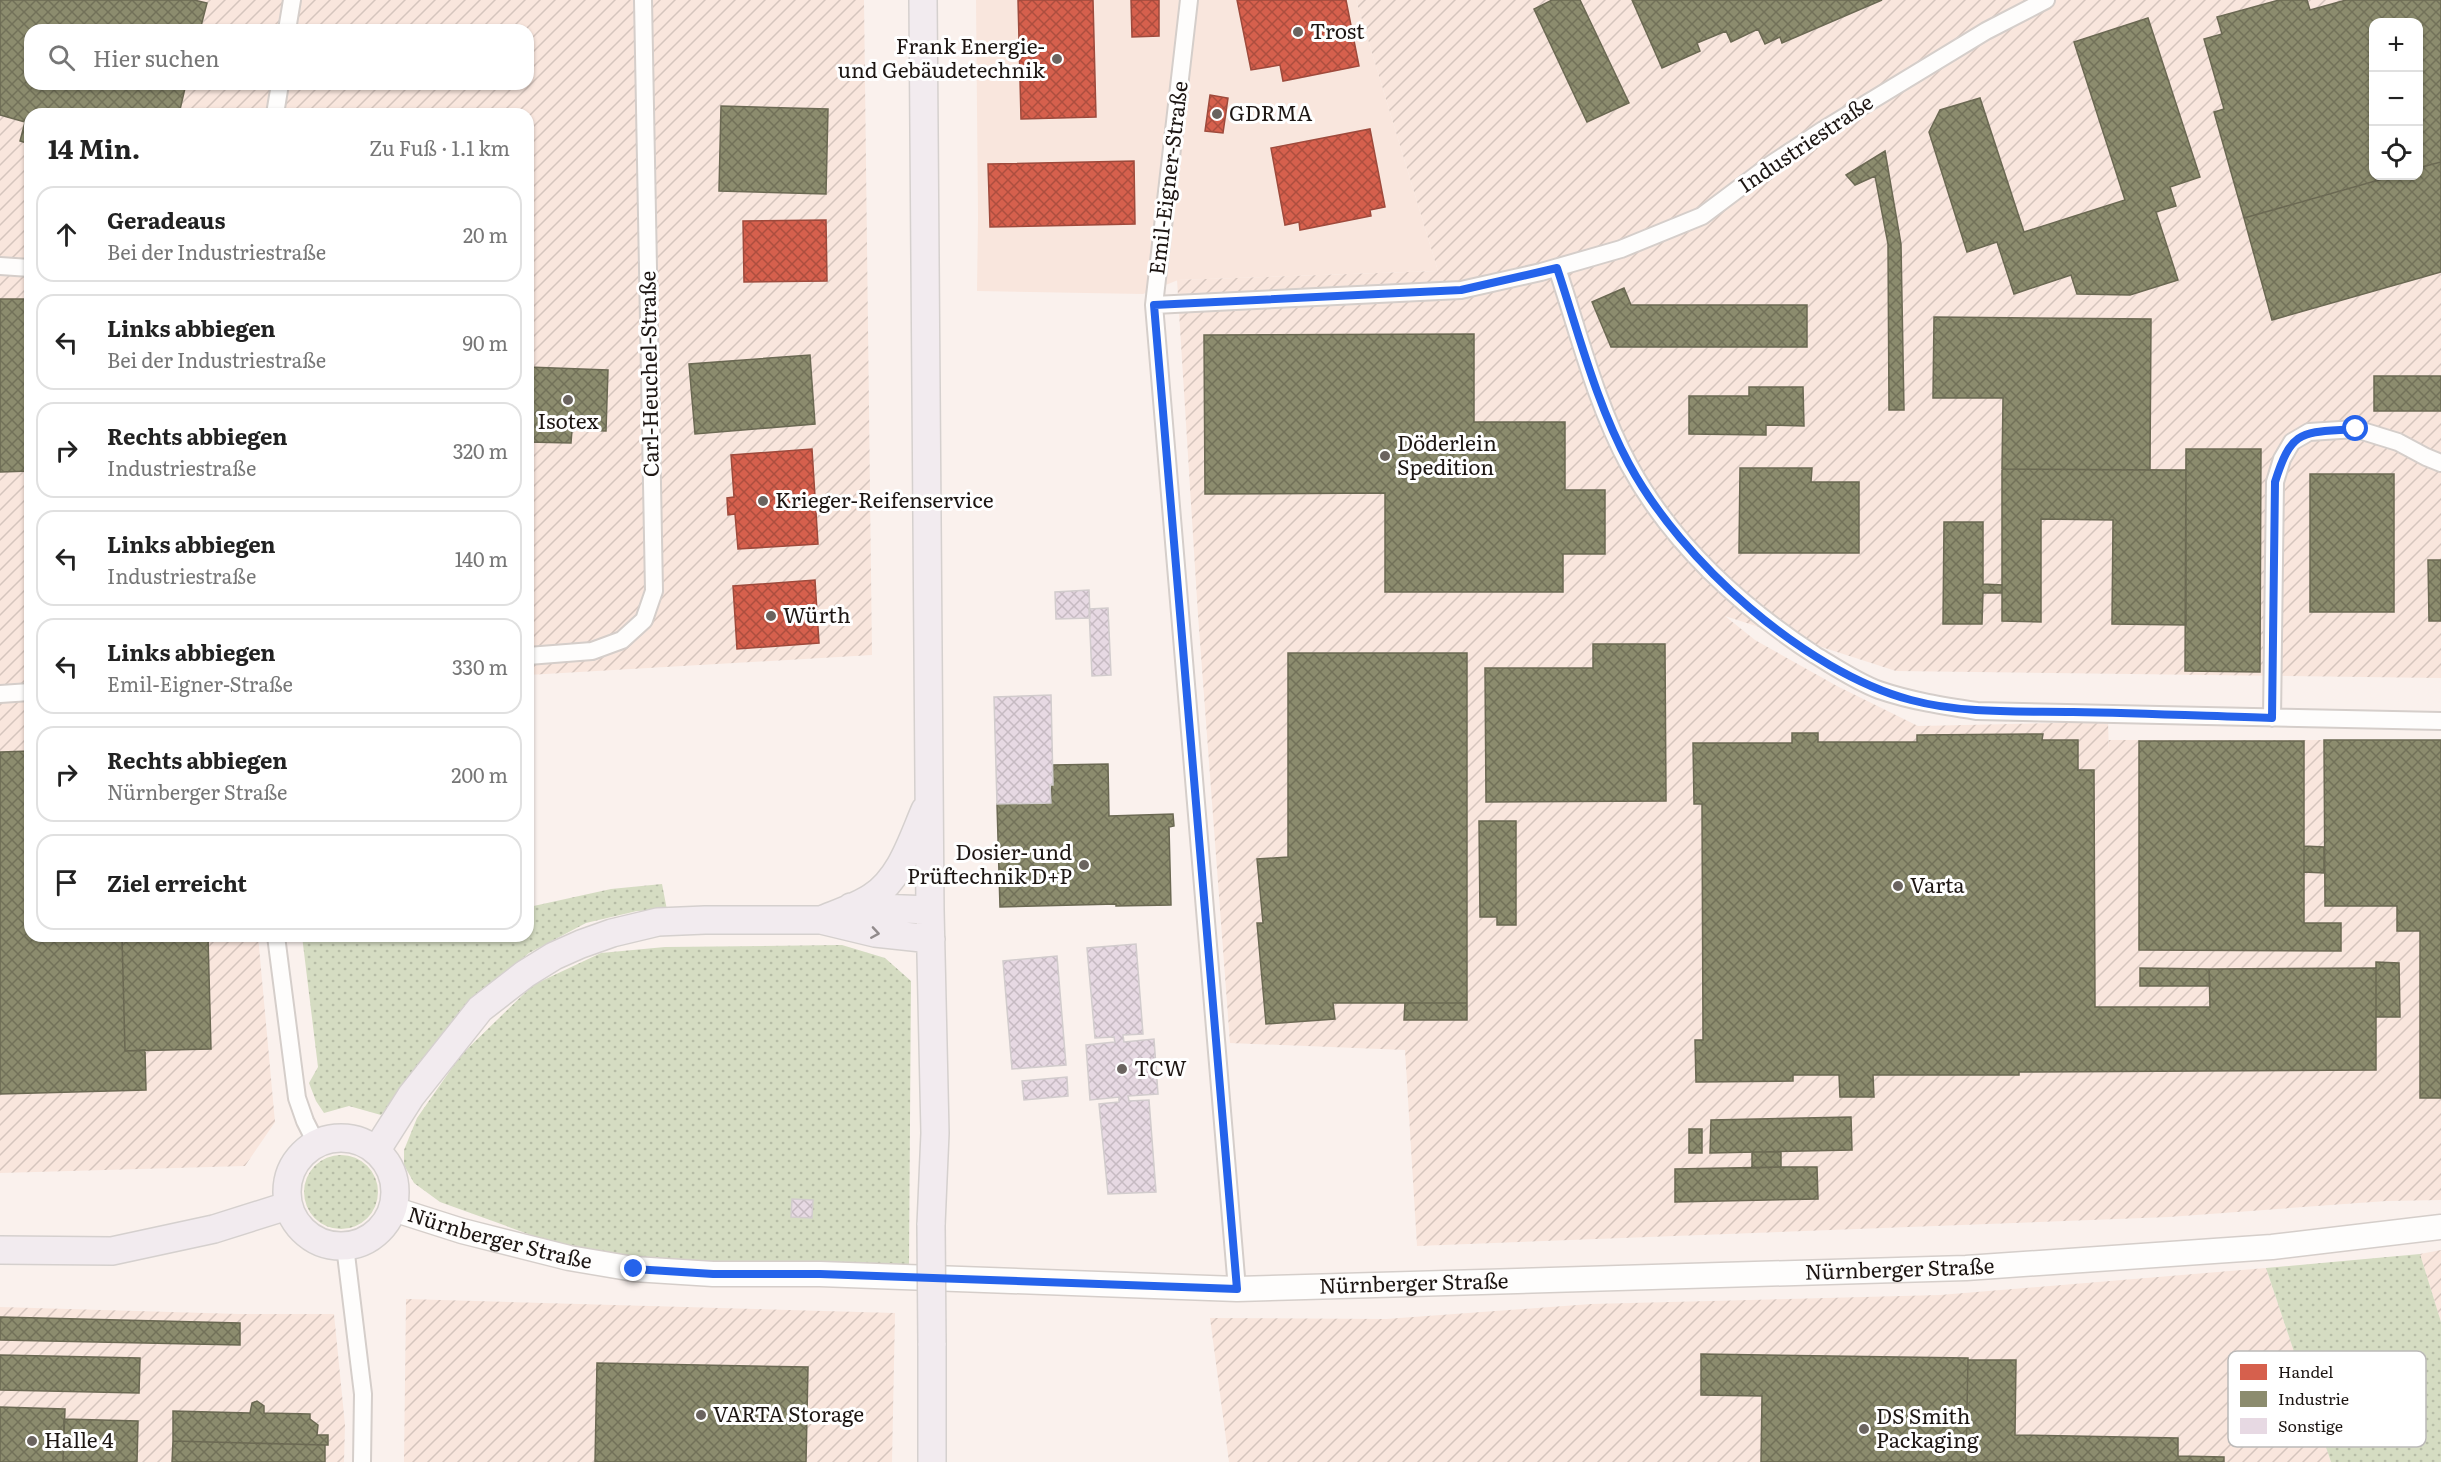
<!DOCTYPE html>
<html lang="de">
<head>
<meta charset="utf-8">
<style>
  body { margin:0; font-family:Literata,serif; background:#f2f2f2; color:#222 }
  .controls { position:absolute; right:18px; top:18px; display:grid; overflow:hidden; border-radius:12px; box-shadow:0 2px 4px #0004 }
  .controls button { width:54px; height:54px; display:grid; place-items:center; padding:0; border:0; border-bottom:2px solid #e0e0e0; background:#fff; color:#222; font:30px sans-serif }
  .stop { position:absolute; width:18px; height:18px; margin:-14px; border:4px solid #2563eb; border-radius:50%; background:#fff }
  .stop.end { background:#2563eb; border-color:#fff; box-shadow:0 2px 6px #0008 }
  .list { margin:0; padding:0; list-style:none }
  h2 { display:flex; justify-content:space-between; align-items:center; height:78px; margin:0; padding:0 24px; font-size:26px }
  h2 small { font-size:20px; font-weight:400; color:#767676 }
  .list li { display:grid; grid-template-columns:39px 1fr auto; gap:18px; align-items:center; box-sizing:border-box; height:96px; margin:0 12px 12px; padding:0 12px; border:2px solid #e0e0e0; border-radius:18px }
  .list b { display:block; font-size:22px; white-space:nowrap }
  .list p { margin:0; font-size:20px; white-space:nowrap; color:#767676 }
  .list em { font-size:20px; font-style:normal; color:#767676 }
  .icon { flex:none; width:33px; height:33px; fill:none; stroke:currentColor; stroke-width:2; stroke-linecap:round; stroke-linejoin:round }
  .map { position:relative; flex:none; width:2441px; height:1462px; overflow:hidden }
  .search { position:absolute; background:#fff; box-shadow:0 2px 4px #0004; left:24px; top:24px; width:510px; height:66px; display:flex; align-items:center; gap:15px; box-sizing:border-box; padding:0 21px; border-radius:18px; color:#767676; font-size:22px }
  .panel { position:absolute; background:#fff; box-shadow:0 2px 4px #0004; left:24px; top:108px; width:510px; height:834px; border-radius:18px }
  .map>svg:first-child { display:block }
</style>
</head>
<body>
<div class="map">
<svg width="2441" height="1462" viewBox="0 0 2441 1462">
  <defs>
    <pattern id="industrial-furrows" width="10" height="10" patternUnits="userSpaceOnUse" patternTransform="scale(1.5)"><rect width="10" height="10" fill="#f9e6dd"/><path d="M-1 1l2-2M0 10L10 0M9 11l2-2" fill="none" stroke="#d5c5bd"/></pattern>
    <pattern id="grass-dots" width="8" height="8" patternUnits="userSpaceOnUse" patternTransform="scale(1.5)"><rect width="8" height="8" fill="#d5dcc2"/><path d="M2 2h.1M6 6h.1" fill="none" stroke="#b6bca6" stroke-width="1.8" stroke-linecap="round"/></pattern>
    <pattern id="shops-cross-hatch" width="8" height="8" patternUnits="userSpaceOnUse" patternTransform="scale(1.5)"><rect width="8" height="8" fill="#d6604d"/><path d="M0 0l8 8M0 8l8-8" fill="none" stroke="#ad4e3f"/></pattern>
    <pattern id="industry-cross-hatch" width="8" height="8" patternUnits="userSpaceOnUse" patternTransform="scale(1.5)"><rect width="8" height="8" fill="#8c8c6e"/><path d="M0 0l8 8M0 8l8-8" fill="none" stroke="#727159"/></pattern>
    <pattern id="building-cross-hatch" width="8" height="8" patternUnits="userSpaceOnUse" patternTransform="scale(1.5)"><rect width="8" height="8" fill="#e7d9e3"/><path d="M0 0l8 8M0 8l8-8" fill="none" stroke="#c6bac2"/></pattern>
  </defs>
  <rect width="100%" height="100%" fill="#faf1ed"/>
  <path fill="#f9e6dd" d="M976 0H1356L1438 271 1178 280 1143 294 977 291 978 217Z"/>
  <path fill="url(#industrial-furrows)" fill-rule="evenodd" d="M0 0H864L872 655 528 675V114H30V936H258L275 1122 245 1166 0 1173ZM30 30H528V84H30Z
    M1356 0H2441V678L1896 671 1725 616 1755 640 1837 686 1918 726 2108 722 2109 752V740H2441V1200L2386 1201 2169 1217 1417 1246 1405 1050 1230 1043 1198 615 1177 280 1438 271ZM2374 22H2418V176H2374Z
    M2441 1250V1322L2420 1254Z
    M2266 1268 2331 1462H1229L1210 1318 1386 1319 1591 1304 1940 1295Z
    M406 1299 895 1313 892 1462H404Z
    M0 1307 239 1314H334L345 1425 344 1462H0Z"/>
  <path fill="url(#grass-dots)" d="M662 884 667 910 637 911 586 923 529 953 475 999 381 1115 349 1106 324 1113 316 1101 309 1083 318 1067 302 936H528L529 907 611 889Z
    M842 945 885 958 911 981 909 1265 635 1260 567 1248 440 1202 414 1183 404 1165V1150L417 1118 461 1055 533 985 601 953 665 947Z
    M304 1192a37 37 0 1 1 74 0a37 37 0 1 1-74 0Z
    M2420 1254 2441 1322V1462H2331L2266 1268Z"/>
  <path fill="url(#shops-cross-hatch)" stroke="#9e4a3c" stroke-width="1.5" d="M1018 0H1093L1096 117 1021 119Z
    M1131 0H1159V36L1132 37Z
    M1237 0H1346L1359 66 1283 81 1280 65 1251 70Z
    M1210 95 1228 98 1223 133 1205 131Z
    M1370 129 1385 207 1370 210 1371 216 1300 230 1299 222 1285 225 1271 148Z
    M1134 161 1135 224 990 227 988 164Z
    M826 220 827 281 744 282 743 221Z
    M812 449 818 544 738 549 735 514 728 515 727 498 734 497 731 455Z
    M815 580 819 643 737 649 733 586Z"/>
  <path fill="url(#industry-cross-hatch)" stroke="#6b6953" stroke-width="1.5" d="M0 0H194L207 3 200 30H30V84H186L179 114H30V144L20 141 25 122 0 115Z
    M1552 0H1580L1629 103 1587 122 1534 9Z
    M1632 0H1882L1782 43 1780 37 1765 44 1758 29 1731 42 1726 31 1697 43 1700 51 1662 68Z
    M2279 0H2307L2310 10 2346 0H2441V162L2418 168V22H2374V176H2393L2244 218 2214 112 2224 109 2204 39 2222 34 2217 17Z
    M2148 18 2200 177 2170 187 2176 206 2156 212 2178 280 2130 295 2077 294 2071 275 2014 294 1997 242 1967 252 1929 132 1940 110 1980 98 2024 232 2125 200 2074 42Z
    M721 106 828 109 826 194 719 191Z
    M1885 151 1901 244 1904 410H1889L1888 244 1875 176 1855 185 1846 175Z
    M2441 162V272L2272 320 2244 218 2393 176H2418V168Z
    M1624 288 1631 305H1807V347H1611L1592 302Z
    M0 299H30V471L0 472Z
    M1934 317 2151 319 2150 470 2002 469 2003 398H1933Z
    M1474 334V422H1565V490H1605V554H1563V592H1385V493L1205 494 1204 335Z
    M810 355 815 424 695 434 689 364Z
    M528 367 608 370 606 431 572 430 571 443 528 442Z
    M2374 376H2441V411H2374Z
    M1749 387H1803L1804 426 1766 425V435L1689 434V396H1749Z
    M2186 449H2261L2260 672 2185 671Z
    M1740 468H1812L1811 482H1859V553H1739Z
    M2002 469 2186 470V625L2112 624 2113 520 2041 519V622L2002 621Z
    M2310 474H2394V612H2310Z
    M1944 522H1983V584L2002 585V593H1983L1982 624H1943Z
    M2428 560H2441V621H2429Z
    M1593 644H1665L1666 801 1486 802 1485 668H1593Z
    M1288 653H1467V1003H1333L1335 1019 1266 1024 1257 923H1263L1257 859 1288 857Z
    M1792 733H1818V742H1917V735L2043 734 2042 740H2078V770H2094L2095 1007H2210L2209 969 2376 968V1070L2019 1072V1075H1873L1874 1097H1840L1839 1075H1793V1081L1696 1082 1695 1040H1703L1702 804H1694L1693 743H1792Z
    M2324 740H2441V1098H2420V931H2397V906H2325Z
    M2139 741H2304V923H2341V951L2139 950Z
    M30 751V936H122L125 1051 145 1050 146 1090 0 1094V752Z
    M1108 764 1109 816 1173 814 1174 826 1169 827 1171 905 1116 906V904L1000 907 997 804 1051 803 1053 765Z
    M1479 821H1516V925H1497V917H1480Z
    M2304 846 2324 847V873L2304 872Z
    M208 936 211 1049 125 1051 122 937Z
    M2376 962 2399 963 2400 1017H2376Z
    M2140 968 2209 969 2210 986H2140Z
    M1405 1003H1467V1020H1404Z
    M1851 1117 1852 1150 1710 1153 1711 1120Z
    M1689 1129H1702V1153H1689Z
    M1752 1152H1781V1167L1752 1168Z
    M1781 1167H1817L1818 1199 1675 1202V1169Z
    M0 1317 240 1323V1345L0 1340Z
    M1701 1354 1968 1358 1966 1462H1761L1762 1396 1701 1395Z
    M0 1355 140 1358 139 1393 0 1390Z
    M1968 1360H2016L2015 1435 2178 1438V1456L2224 1457V1462H1966Z
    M597 1363 808 1367 806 1462H595Z
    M257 1401 264 1406V1413L310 1414V1419L318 1425 317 1435H328V1445L173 1441V1411L250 1413 252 1403Z
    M0 1407 65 1409 63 1462H0Z
    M64 1419 138 1421 137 1462H63Z
    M173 1441 325 1445V1462H172Z"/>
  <path fill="url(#building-cross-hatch)" stroke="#d2cccd" stroke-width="1.5" d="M1089 590 1090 618 1056 619 1055 592Z
    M1108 608 1111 675 1092 676 1089 609Z
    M1051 695 1053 785H1050L1051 803 997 804 994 697Z
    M1136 944 1143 1034 1123 1035 1124 1042 1154 1039 1158 1094 1128 1096 1129 1101 1149 1100 1156 1192 1108 1194 1099 1104 1119 1102V1097L1090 1100 1086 1045 1115 1042 1114 1037 1095 1038 1087 948Z
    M1057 956 1066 1065 1012 1069 1003 961Z
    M1067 1077 1068 1096 1024 1100 1022 1081Z
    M792 1199 813 1200 812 1218 791 1217Z"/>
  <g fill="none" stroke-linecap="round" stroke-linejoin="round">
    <g stroke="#d5ceca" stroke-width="20">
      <path id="minor" d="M1189 0 1154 305 1237 1289
        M287 30 292 0
        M275 114 280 84
        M0 266 30 268
        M1557 268C1579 334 1596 404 1629 465 1672 544 1740 606 1815 655 1835 667 1857 682 1879 690 1911 701 1944 706 1977 711L2441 721
        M1154 305 1461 290 1541 272 1621 249 1702 216 1770 165 1823 130 1986 31 2046 0
        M528 656 592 651 622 640 644 620 654 591 643 0
        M0 694 30 692
        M2272 718 2275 482 2282 459 2292 442 2309 432 2356 429 2398 442 2426 457 2441 463
        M276 936 297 1098 305 1121 316 1143
        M345 1246 363 1394 362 1462"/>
    </g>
    <g stroke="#d5ceca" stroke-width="27">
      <g id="secondary">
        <path id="s1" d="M393 1209 462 1231 569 1258 634 1269 713 1274H820L1237 1289 1966 1268 2272 1247 2441 1227"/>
      </g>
    </g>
    <g stroke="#d5d0ce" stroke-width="30">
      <path id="primary" d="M923 0 930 910 935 1133 931 1225
        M851 907 930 910
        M821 920C838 913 857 907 872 897 901 878 912 840 925 810
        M287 1192a54 54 0 1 1 108 0a54 54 0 1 1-108 0Z
        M376 1151 411 1096 480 1009 525 974 554 956 581 944 612 933 658 922 705 920H821L875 933 931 939
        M0 1250 112 1251 214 1229 287 1206
        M932 1462V1343"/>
    </g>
    <use href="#minor" stroke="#fefdfc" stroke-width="16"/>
    <use href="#secondary" stroke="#fefdfc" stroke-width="24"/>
    <use href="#primary" stroke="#f2ebef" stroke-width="27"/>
    <g stroke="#d5d0ce" stroke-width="30" stroke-linecap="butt">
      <path id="primary-bridge" d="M931 1225 932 1343"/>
    </g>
    <use href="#primary-bridge" stroke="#f2ebef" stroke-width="27"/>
  </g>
  <defs><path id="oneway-chevron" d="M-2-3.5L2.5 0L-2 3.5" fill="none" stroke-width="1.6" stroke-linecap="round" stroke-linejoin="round" transform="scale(1.5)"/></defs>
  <use stroke="#928b8c" href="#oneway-chevron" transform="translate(875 933) rotate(9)"/>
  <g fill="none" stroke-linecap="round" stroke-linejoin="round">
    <path stroke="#2563eb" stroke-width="8" d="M634 1269 713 1274H820L1237 1289 1154 305 1461 290 1557 268C1579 334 1596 403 1629 464 1681 561 1805 672 1911 700 1963 714 2019 711 2073 712 2139 713 2206 716 2272 718L2275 482C2292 427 2303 433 2356 429"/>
  </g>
  <g fill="#6a635f" stroke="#fff" stroke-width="2">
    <circle cx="1298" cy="32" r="6"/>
    <circle cx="1057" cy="59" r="6"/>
    <circle cx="1217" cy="114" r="6"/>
    <circle cx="568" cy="400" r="6"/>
    <circle cx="1385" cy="456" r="6"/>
    <circle cx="763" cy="501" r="6"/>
    <circle cx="771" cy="616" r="6"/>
    <circle cx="1084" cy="865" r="6"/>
    <circle cx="1898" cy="886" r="6"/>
    <circle cx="1122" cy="1069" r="6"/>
    <circle cx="701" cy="1415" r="6"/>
    <circle cx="1864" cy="1429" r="6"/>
    <circle cx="32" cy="1441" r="6"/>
  </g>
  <g text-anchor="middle" stroke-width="6" stroke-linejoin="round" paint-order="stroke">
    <g font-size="21" fill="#1d1613" stroke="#fff" text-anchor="start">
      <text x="1310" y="39">Trost</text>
      <text x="1045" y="54" text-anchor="end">Frank Energie-<tspan x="1045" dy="24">und Gebäudetechnik</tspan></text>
      <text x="1229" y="121">GDRMA</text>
      <text x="568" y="429" text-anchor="middle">Isotex</text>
      <text x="1397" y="451">Döderlein<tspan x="1397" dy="24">Spedition</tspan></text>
      <text x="775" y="508">Krieger-Reifenservice</text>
      <text x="783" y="623">Würth</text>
      <text x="1072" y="860" text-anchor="end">Dosier- und<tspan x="1072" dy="24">Prüftechnik D+P</tspan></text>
      <text x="1910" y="893">Varta</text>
      <text x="1134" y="1076">TCW</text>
      <text x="713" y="1422">VARTA Storage</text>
      <text x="1876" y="1424">DS Smith<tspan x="1876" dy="24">Packaging</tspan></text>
      <text x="44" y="1448">Halle 4</text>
    </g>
    <g font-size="21" fill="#1d1613" stroke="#fff">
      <text transform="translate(1806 144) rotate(-34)" y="7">Industriestraße</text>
      <text transform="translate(1169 178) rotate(-83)" y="7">Emil-Eigner-Straße</text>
      <text transform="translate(650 374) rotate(-91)" y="7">Carl-Heuchel-Straße</text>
      <text dy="7" stroke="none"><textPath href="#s1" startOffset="111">Nürnberger Straße</textPath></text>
      <text dy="7" stroke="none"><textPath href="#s1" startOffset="1515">Nürnberger Straße</textPath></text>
      <text dy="7" stroke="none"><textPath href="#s1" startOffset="1029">Nürnberger Straße</textPath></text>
    </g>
  </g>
  <rect x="2228" y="1351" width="198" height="96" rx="9" fill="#fff" stroke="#bbb9b8" stroke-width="1.5"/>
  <rect x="2240" y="1364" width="27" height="16" fill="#d6604d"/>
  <rect x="2240" y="1391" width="27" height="16" fill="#8c8c6e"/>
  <rect x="2240" y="1418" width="27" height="16" fill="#e7d9e3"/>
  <g font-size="16" fill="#1d1613">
    <text x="2278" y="1378">Handel</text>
    <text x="2278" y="1405">Industrie</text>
    <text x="2278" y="1432">Sonstige</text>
  </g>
</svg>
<div class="controls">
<button>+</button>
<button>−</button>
<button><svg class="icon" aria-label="locate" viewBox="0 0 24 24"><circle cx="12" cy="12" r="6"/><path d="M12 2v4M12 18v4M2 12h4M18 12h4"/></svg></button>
</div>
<div class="stop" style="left:2356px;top:429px"></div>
<div class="stop end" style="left:634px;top:1269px"></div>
<div class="search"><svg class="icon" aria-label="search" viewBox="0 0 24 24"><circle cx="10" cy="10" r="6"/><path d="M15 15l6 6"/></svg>Hier suchen</div>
<section class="panel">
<h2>14 Min.<small>Zu Fuß · 1.1 km</small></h2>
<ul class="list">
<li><svg class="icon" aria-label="ahead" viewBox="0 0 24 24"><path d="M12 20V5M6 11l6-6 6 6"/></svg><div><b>Geradeaus</b><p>Bei der Industriestraße</p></div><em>20 m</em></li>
<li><svg class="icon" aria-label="left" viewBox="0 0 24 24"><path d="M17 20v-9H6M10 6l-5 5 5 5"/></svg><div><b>Links abbiegen</b><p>Bei der Industriestraße</p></div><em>90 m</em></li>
<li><svg class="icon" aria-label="right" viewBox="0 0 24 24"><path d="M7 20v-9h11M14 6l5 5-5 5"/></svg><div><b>Rechts abbiegen</b><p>Industriestraße</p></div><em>320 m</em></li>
<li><svg class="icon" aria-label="left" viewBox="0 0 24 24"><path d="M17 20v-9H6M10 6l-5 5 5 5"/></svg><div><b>Links abbiegen</b><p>Industriestraße</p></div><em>140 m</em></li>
<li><svg class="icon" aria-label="left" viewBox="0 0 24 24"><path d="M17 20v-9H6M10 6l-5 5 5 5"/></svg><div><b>Links abbiegen</b><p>Emil-Eigner-Straße</p></div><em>330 m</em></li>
<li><svg class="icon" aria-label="right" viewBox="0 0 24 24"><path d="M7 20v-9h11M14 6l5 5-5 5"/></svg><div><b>Rechts abbiegen</b><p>Nürnberger Straße</p></div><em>200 m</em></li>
<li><svg class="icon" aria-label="arrive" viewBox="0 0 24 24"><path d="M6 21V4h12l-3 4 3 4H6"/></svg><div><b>Ziel erreicht</b></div></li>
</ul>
</section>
</div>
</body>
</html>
